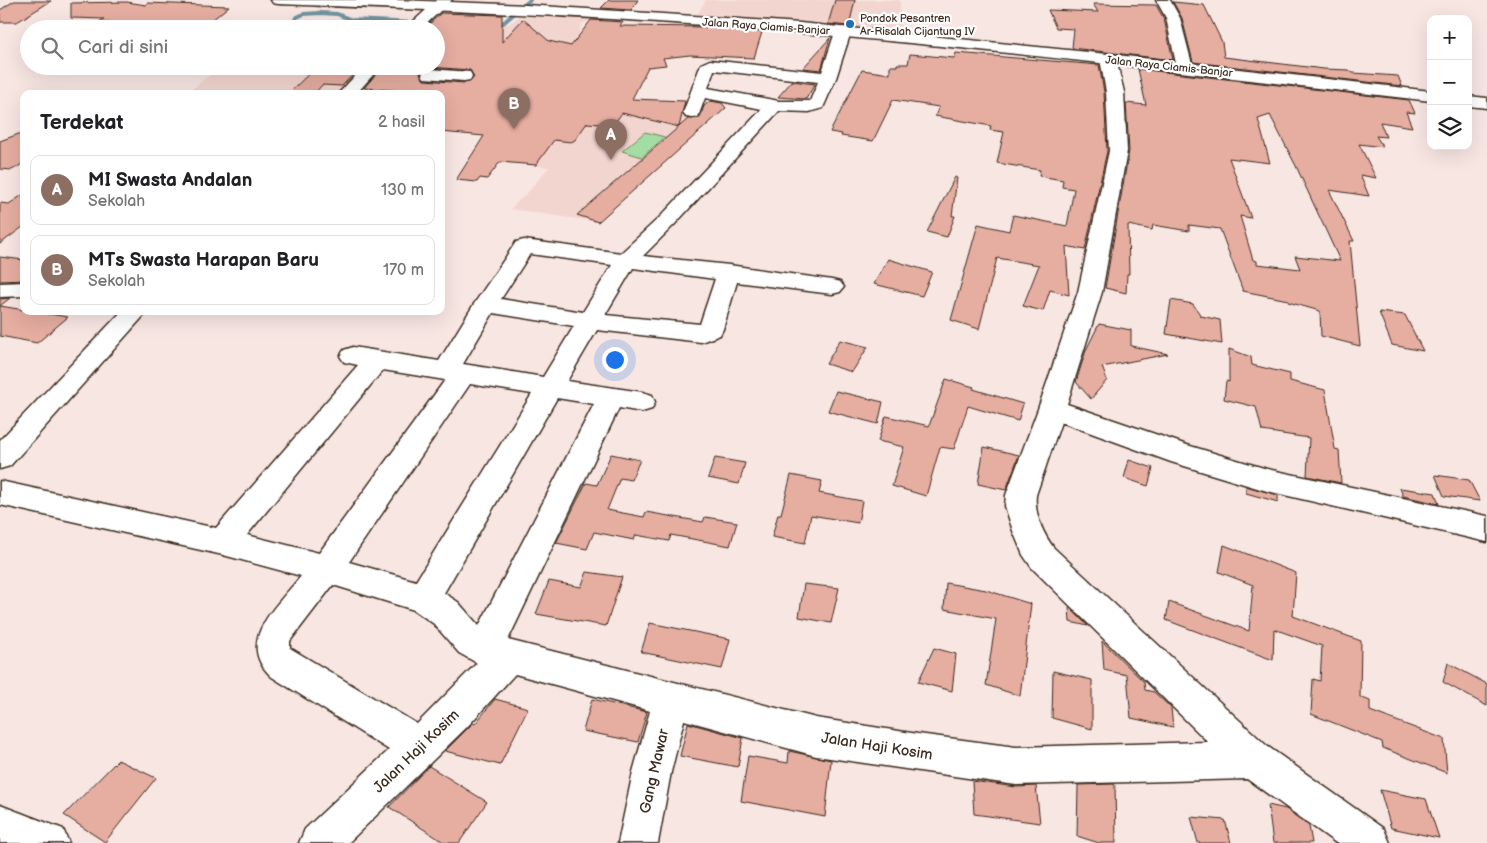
<!DOCTYPE html>
<html lang="id">
<head>
<meta charset="utf-8">
<style>
  body { margin:0; font-family:"Balsamiq Sans",sans-serif; background:#f2f2f2; color:#202124 }
  .controls { position:absolute; right:15px; top:15px; display:grid; overflow:hidden; border-radius:10px; box-shadow:0 5px 20px #0002 }
  .controls button { width:45px; height:45px; display:grid; place-items:center; padding:0; border:0; border-bottom:1px solid #e0e0e0; background:#fff; color:#202124; font:25px sans-serif }
  .you { position:absolute; left:614px; top:359px; width:18px; height:18px; margin:-12px; border:4px solid #fff; border-radius:50%; background:#1a73e8; box-shadow:0 0 0 8px #1a73e833 }
  .badge { display:grid; place-items:center; width:32px; height:32px; border-radius:50%; background:#111827; color:#fff; font-size:16px; font-weight:700 }
  .pin { position:absolute; translate:-50% -41px; filter:drop-shadow(0 1px 2px #0008) }
  .pin::after { content:''; position:absolute; top:26px; width:18px; height:15px; background:inherit; clip-path:polygon(0 0,100% 0,50% 100%) }
  .list { margin:0; padding:0; list-style:none }
  h2 { display:flex; justify-content:space-between; align-items:center; height:65px; margin:0; padding:0 20px; font-size:21px }
  h2 small { font-size:16px; font-weight:400; color:#757577 }
  .list li { display:grid; grid-template-columns:32px 1fr auto; gap:15px; align-items:center; box-sizing:border-box; height:70px; margin:0 10px 10px; padding:0 10px; border:1px solid #e0e0e0; border-radius:10px }
  .list b { display:block; font-size:19px; white-space:nowrap }
  .list p { margin:0; font-size:16px; white-space:nowrap; color:#757577 }
  .list em { font-size:16px; font-style:normal; color:#757577 }
  .icon { flex:none; width:28px; height:28px; fill:none; stroke:currentColor; stroke-width:2; stroke-linecap:round; stroke-linejoin:round }
  .map { position:relative; flex:none; width:1487px; height:843px; overflow:hidden }
  .search { position:absolute; background:#fff; box-shadow:0 5px 20px #0002; left:20px; top:20px; width:425px; height:55px; display:flex; align-items:center; gap:12px; box-sizing:border-box; padding:0 18px; border-radius:28px; color:#757577; font-size:19px }
  .panel { position:absolute; background:#fff; box-shadow:0 5px 20px #0002; left:20px; top:90px; width:425px; height:225px; border-radius:10px }
  .map>svg:first-child { display:block }
</style>
</head>
<body>
<div class="map">
<svg width="1487" height="843" viewBox="0 0 1487 843">
  <rect width="100%" height="100%" fill="#f8e6e3"/>
  <filter id="ink" filterUnits="userSpaceOnUse"><feTurbulence type="fractalNoise" baseFrequency=".02" numOctaves="2"/><feDisplacementMap in="SourceGraphic" scale="10" xChannelSelector="R" yChannelSelector="G"/><feConvolveMatrix kernelMatrix="1 2 1 2 8 2 1 2 1" color-interpolation-filters="sRGB"/></filter>
  <g filter="url(#ink)">
    <path fill="#f3d5cf" d="M706 0H900L901 33 697 15Z
      M523 14 599 18 596 22 588 21 581 25 577 42 596 101 658 107 712 120 598 222 510 209 528 192 549 167 472 159 490 137 441 132V94H419L354 88 376 66 399 68 436 66 480 23 508 24Z
      M221 66H367L340 94H186Z"/>
    <path fill="#a3dda3" stroke="#6f8460" d="M645 132 665 137 642 157 622 151Z"/>
    <g fill="none" stroke-linecap="round" stroke-linejoin="round">
      <path stroke="#70949f" stroke-width="4" d="M502 24 530 0
        M288 29 297 17 304 14 320 13 337 14 352 20 437 24"/>
    </g>
    <path fill="#e6ada1" stroke="#3b2a1e" fill-rule="evenodd" d="M609 0H638L631 10 601 8Z
      M835 0H855L849 26 828 24Z
      M14 1H51L17 22H0V10Z
      M127 2 146 5 147 3 229 6 211 21V29H105L112 23H98L104 19 71 18V3Z
      M1173 2 1204 5 1222 42 1224 57 1324 69 1349 70 1353 73 1398 76 1402 86 1193 62 1182 18Z
      M1093 4 1156 5 1164 19 1173 60 1072 48 1074 29 1056 28 1048 10 1098 12Z
      M441 13 502 15V42L523 19 549 41 571 46 591 20 623 22 620 26 710 27 762 32 754 58 690 55 663 58 666 65 648 67 632 99 685 101 679 127 622 113 613 125 587 123 575 140 571 142 554 140 536 165 500 162 487 179 480 178 477 182 456 180 484 136 441 132V94L364 88 383 66H436V29H424ZM430 67 470 70 474 77 470 82 464 83 424 80 420 73 424 68Z
      M830 38 821 70 803 68Z
      M956 53 1099 65 1104 92 1107 151 1085 250 1066 246 1069 295 1050 290 1043 311 1023 306 1039 265 997 258 979 329 951 320 978 224 1009 231 1013 215 1067 226 1074 189 1062 187 1063 180 1039 176 1040 170 997 163 1004 132 990 130 991 126 935 116 939 107 893 100 873 141 841 136 842 134 830 132 862 70 890 74V66H897V64H908L910 54 954 58Z
      M317 66H361L342 86 322 85 314 94H288Z
      M1138 69 1409 100 1415 113 1406 112 1412 127 1380 122 1386 137 1376 136 1383 147 1359 144 1376 178 1360 175 1369 196 1329 190 1354 241H1350L1360 346 1321 336 1320 311 1288 302V300L1243 291 1220 229 1189 225V231L1153 225 1152 230 1128 225 1129 274H1127L1126 293 1105 288 1129 151 1126 103 1146 105ZM1270 115 1296 166 1340 261 1295 256 1300 269 1257 264V261L1253 260 1240 216 1251 218 1229 158 1270 163 1258 119Z
      M792 81 815 84 806 99 778 97Z
      M710 101 722 103 726 108 598 222 577 215 688 119 700 118 704 106Z
      M24 132V163L12 170 0 169V141Z
      M955 177 957 178 952 216H955L947 237 927 232Z
      M24 194V226L0 244V203L9 204Z
      M0 257 24 260V280L0 281Z
      M888 259 932 272 922 296 874 284Z
      M10 298 0 306 68 317 37 343 0 336V299Z
      M1171 300 1193 304 1201 316 1220 320 1222 344 1166 334Z
      M1379 312 1405 315 1423 351 1392 345Z
      M1099 324 1131 330V346L1168 354 1102 367 1107 380 1091 399 1076 382 1086 350Z
      M840 340 868 347 852 372 826 364Z
      M1229 349 1251 357 1252 365 1290 374V381L1325 390 1335 449 1339 450 1341 483 1307 476 1309 438 1262 431 1256 407 1224 399 1226 381 1229 382Z
      M946 379 974 387 973 389 1023 404 1018 421 968 406 954 449 940 447 926 496 892 486 904 447 878 441 886 416 929 426Z
      M836 391 883 402 878 424 828 411Z
      M984 447 1019 455 1006 490 978 484Z
      M611 454 640 460 631 480 620 478 607 510 644 517 646 512 703 522 705 517 737 522 730 546 671 535 669 541 636 535 634 540 594 532 587 549 556 543 586 483 597 485Z
      M715 458 745 463 739 484 708 478Z
      M1129 460 1153 468 1148 486 1124 478Z
      M791 475 822 481 819 493 862 501 858 523 811 515 805 543 772 537 778 514H781Z
      M1435 475 1469 480 1480 501 1444 496Z
      M1246 486 1278 495V502L1246 493Z
      M1400 488 1435 493 1439 504 1403 496Z
      M1224 545 1296 573 1293 616 1361 641 1360 697 1370 701V711L1444 739 1447 773 1383 748 1382 742 1311 714 1313 679 1320 681 1322 646 1274 629 1273 660 1166 620 1169 602 1249 631 1253 585 1219 572Z
      M587 572 622 577 606 626 536 614 549 581 581 587Z
      M946 583 986 590 1031 604 1020 696 986 685 996 619 944 609Z
      M804 584 839 588 831 623 799 617Z
      M1069 607 1088 626 1070 622Z
      M650 623 730 639 722 669 641 652Z
      M1102 641 1144 682 1145 690 1154 692 1171 708 1173 727 1131 718 1127 675 1104 670Z
      M934 648 956 654 952 691 918 682Z
      M1448 663 1487 684V706L1443 682Z
      M1053 671 1092 680V729L1052 718Z
      M495 699 528 708 500 765 445 751 473 723 475 724Z
      M592 699 647 712 638 742 583 731Z
      M688 723 743 738 738 767 680 756Z
      M789 751 831 760 825 817 741 801 748 756 788 763Z
      M118 760 156 778 105 842 64 815Z
      M429 766 487 802 459 843H445L389 807Z
      M972 781 1016 787 1036 786 1040 823 974 814Z
      M1113 784 1115 785 1116 843H1099L1077 836 1078 785Z
      M1380 790 1426 799 1439 838 1391 828Z
      M1268 805 1286 809 1309 826 1312 843H1273Z
      M1191 817 1225 820 1231 843H1198Z"/>
    <g fill="none" stroke-linecap="round" stroke-linejoin="round">
      <g stroke="#3b2a1e" stroke-width="3">
        <path id="minor" d="M437 0H452L421 29H405Z
          M1156 0H1170L1180 18 1193 68 1191 71H1179L1177 68 1166 18Z
          M843 27 848 29 851 32 836 78 823 108 809 112 779 111 675 224 643 256 729 265 832 280 840 282 844 287 840 292 832 294 737 282 723 329 720 335 701 342 597 330 567 381 642 392 652 395 655 402 652 409 642 412 619 408 508 640 816 718 918 734 1016 747 1208 742 1032 568 1023 555 1013 531 1005 506 1006 495 1038 409 1078 292 1109 151 1106 92 1100 59 1102 56H1114L1116 59 1124 92 1127 151 1102 292 1067 404 1187 445 1267 469 1487 516V542L1267 491 1171 462 1061 422 1036 495C1034 514 1043 534 1054 548L1267 746 1384 829 1390 843H1336L1247 779 1016 785 816 756 684 720 671 772 658 843H618L633 772 650 711 515 674 467 727 348 843H299L305 829 389 750 272 677C233 642 278 605 301 576L223 555 0 505V481L216 528 358 365 344 362 340 356 344 350 353 347 439 361 474 304 516 242 524 240 621 253 661 216 762 109 705 98 698 117 692 118 686 117 683 113 701 64 710 60 822 72 835 32 838 29ZM714 70 818 82 810 101H779L708 88ZM530 254 612 265 583 312 501 299ZM633 268 715 279 700 324 605 315ZM493 313 574 326 543 377 463 364ZM383 370 445 380 319 553 247 535ZM470 384 532 394 416 581 349 562ZM557 398 594 404 479 626 458 602 444 593ZM333 585 414 610 434 624 459 653 477 663 417 724 290 648V641Z
          M364 66H381L356 94H338Z
          M430 69 470 72 472 76 470 80 464 81 424 78 422 74 424 70Z
          M24 282V296L0 297V283Z
          M122 311H148L10 466 0 469V440Z
          M0 805 63 829 69 843H0Z"/>
      </g>
      <g stroke="#3b2a1e" stroke-width="3">
        <path id="highway" d="M271 0H396L526 5 800 23 1108 54 1431 91V101C1221 77 1011 51 801 33 627 17 452 11 278 4L273 3Z
          M1468 96 1487 98V108L1468 106Z"/>
      </g>
      <use href="#minor" fill="#fff" fill-rule="evenodd"/>
      <use href="#highway" fill="#fff" fill-rule="evenodd"/>
    </g>
  </g>
  <circle fill="#1f6fb2" stroke="#fff" stroke-width="2" cx="850" cy="24" r="5"/>
  <g text-anchor="middle" stroke-width="4.5" stroke-linejoin="round" paint-order="stroke">
    <g font-size="11" fill="#3b2a1e" stroke="#fff" text-anchor="start">
      <text x="860" y="22">Pondok Pesantren<tspan x="860" dy="13">Ar-Risalah Cijantung IV</tspan></text>
    </g>
    <g font-size="11" fill="#3b2a1e" stroke="#fff">
      <text transform="translate(766 26) rotate(4)" y="4">Jalan Raya Ciamis-Banjar</text>
      <text transform="translate(1169 66) rotate(6)" y="4">Jalan Raya Ciamis-Banjar</text>
    </g>
    <g font-size="15" fill="#3b2a1e" stroke="#fff">
      <text transform="translate(877 746) rotate(9)" y="5">Jalan Haji Kosim</text>
      <text transform="translate(416 751) rotate(-44)" y="5">Jalan Haji Kosim</text>
      <text transform="translate(654 771) rotate(-77)" y="5">Gang Mawar</text>
    </g>
  </g>
</svg>
<div class="controls">
<button>+</button>
<button>−</button>
<button><svg class="icon" aria-label="layers" viewBox="0 0 24 24"><path d="M12 4l9 5-9 5-9-5zM3 14l9 5 9-5"/></svg></button>
</div>
<div class="you"></div>
<div class="pin badge" style="left:611px;top:160px;background:#8d6e63">A</div>
<div class="pin badge" style="left:514px;top:129px;background:#8d6e63">B</div>
<div class="search"><svg class="icon" aria-label="search" viewBox="0 0 24 24"><circle cx="10" cy="10" r="6"/><path d="M15 15l6 6"/></svg>Cari di sini</div>
<section class="panel">
<h2>Terdekat<small>2 hasil</small></h2>
<ul class="list">
<li><span class="badge" style="background:#8d6e63">A</span><div><b>MI Swasta Andalan</b><p>Sekolah</p></div><em>130 m</em></li>
<li><span class="badge" style="background:#8d6e63">B</span><div><b>MTs Swasta Harapan Baru</b><p>Sekolah</p></div><em>170 m</em></li>
</ul>
</section>
</div>
</body>
</html>
